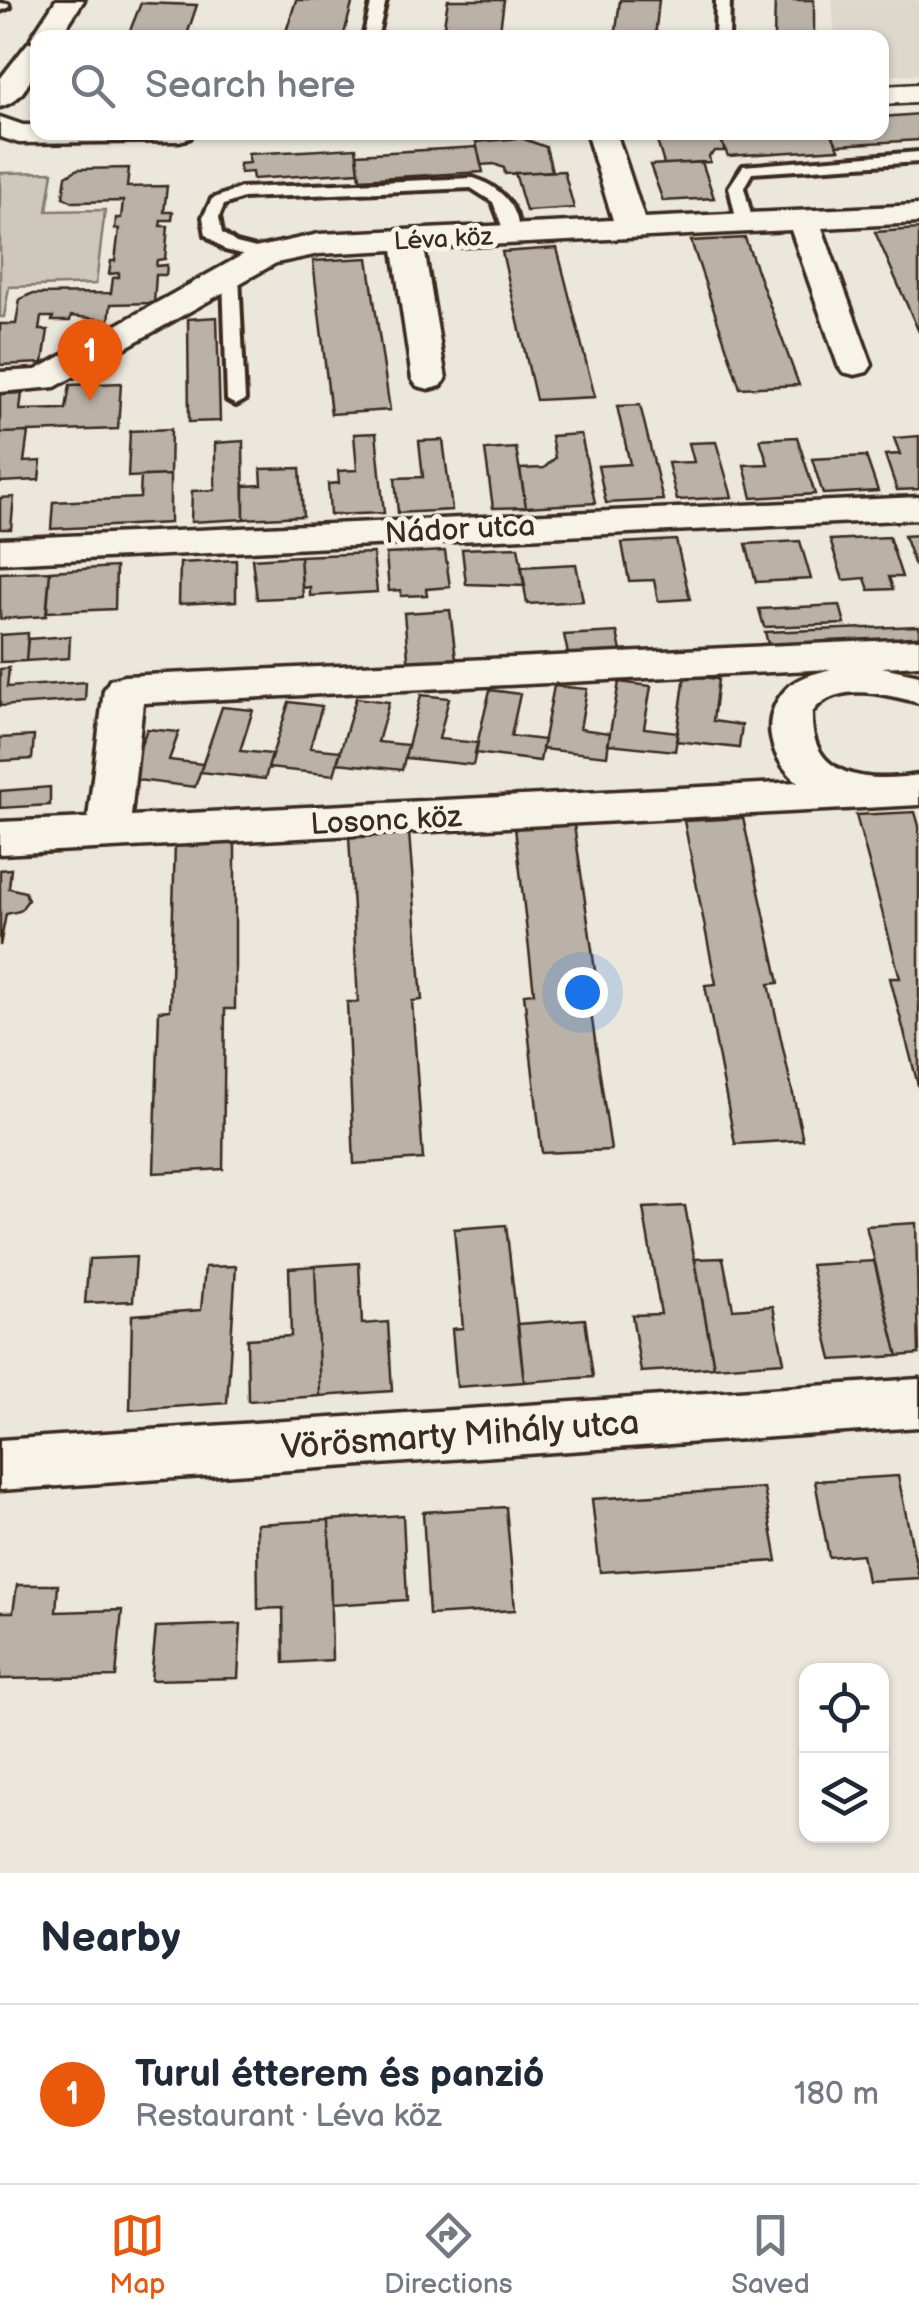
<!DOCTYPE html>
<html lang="en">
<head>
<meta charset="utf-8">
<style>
  body { margin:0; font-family:"Balsamiq Sans",sans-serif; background:#f6f6f7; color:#1f2937 }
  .controls { position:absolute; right:30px; bottom:30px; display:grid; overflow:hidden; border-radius:20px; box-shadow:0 2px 8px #0004 }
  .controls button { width:90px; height:90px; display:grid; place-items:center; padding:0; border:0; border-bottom:2px solid #e0e1e3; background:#fff; color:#1f2937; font:50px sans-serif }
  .you { position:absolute; left:582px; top:992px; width:35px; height:35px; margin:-25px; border:8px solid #fff; border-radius:50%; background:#1a73e8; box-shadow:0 0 0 15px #1a73e833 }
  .badge { display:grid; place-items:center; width:65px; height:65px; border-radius:50%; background:#ea580c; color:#fff; font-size:32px; font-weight:700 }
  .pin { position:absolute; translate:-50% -82px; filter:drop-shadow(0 2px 5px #0008) }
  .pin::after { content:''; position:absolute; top:52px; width:35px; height:30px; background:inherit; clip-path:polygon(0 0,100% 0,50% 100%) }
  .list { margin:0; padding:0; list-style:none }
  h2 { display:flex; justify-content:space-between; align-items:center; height:130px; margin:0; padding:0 40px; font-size:42px }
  h2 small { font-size:32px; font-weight:400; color:#747a83 }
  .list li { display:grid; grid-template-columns:65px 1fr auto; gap:30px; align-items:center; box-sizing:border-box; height:180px; padding:0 40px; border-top:2px solid #e0e1e3 }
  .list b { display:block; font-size:38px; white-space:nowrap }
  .list p { margin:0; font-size:32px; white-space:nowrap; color:#747a83 }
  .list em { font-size:32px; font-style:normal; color:#747a83 }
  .icon { flex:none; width:55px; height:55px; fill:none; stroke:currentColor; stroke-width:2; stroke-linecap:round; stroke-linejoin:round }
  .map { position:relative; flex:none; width:919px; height:1873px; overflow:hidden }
  .search { position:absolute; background:#fff; box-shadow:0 2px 8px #0004; left:30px; right:30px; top:30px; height:110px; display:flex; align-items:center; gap:25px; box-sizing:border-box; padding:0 35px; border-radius:20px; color:#747a83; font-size:38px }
  .sheet { height:310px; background:#fff }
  nav { display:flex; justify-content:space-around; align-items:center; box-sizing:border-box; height:140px; border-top:2px solid #e0e1e3; background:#fff; font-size:28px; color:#747a83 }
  nav a { display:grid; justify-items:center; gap:5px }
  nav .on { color:#ea580c }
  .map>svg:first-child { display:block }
</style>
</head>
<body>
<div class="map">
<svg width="919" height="1873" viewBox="0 0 919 1873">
  <rect width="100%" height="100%" fill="#ece7dc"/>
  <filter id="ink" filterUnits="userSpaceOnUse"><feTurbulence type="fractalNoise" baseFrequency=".01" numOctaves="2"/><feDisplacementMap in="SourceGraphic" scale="20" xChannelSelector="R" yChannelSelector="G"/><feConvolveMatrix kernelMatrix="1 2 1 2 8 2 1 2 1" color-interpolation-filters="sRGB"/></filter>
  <g filter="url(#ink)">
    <path fill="#ddd7cc" d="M832 0H919V74L882 76V38L835 37Z"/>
    <path fill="#cec8bc" stroke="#84796d" stroke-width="2.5" d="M53 172 47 211 105 210 96 284 9 287 4 317H0V173Z"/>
    <path fill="#bab2a7" stroke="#3b2a1e" stroke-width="2.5" d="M296 0H353L343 38H284Z
      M448 0H504L499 38H442Z
      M620 0H659L655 38H615Z
      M775 0H814V38H774Z
      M141 3 197 5 186 38H127Z
      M919 114V140L837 145 831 132H882V117Z
      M667 132H718L725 151H715L709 156 710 162 664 164 657 141Z
      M831 132 839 149 728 156 718 133Z
      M521 138 546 147 552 171 505 174 504 168 494 164 481 165 476 142Z
      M477 147 483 172 360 179 357 154Z
      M356 148 359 172 253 179 252 172 240 173 239 164 250 163 248 154Z
      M702 162 714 198 663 201 650 165Z
      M129 168 127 187 167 186 164 212H173L172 220H161L160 226H168L165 259 157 260 156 266 167 265 166 275H156L154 303 111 304 109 320 71 316 70 321H52L53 317H41L39 330H48L43 363 0 365V324H16L20 299 31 294 111 293 113 278 119 277V273L109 274 111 261H115L119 229H115L116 218H121L123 201 73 202 63 197 66 176 78 169Z
      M564 171 574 208 526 211 515 173Z
      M919 229V332L875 232Z
      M745 238 799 385 740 388 691 241Z
      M557 248 595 397 536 400 502 252Z
      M368 258 390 410 331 414 313 261Z
      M217 317 220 421 189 422 188 319Z
      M121 383 118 429 0 433V394L22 393 20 410 66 409 70 385Z
      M640 405 663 500 606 503 598 466 630 464 617 406Z
      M171 429 170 475 128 477 130 431Z
      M28 432 24 462 41 461 39 480 0 482V433Z
      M376 433 384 513 330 515 328 484 339 483 338 471 357 470 354 434Z
      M581 434 595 503 526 507 520 469 544 468 555 458 551 436Z
      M919 436V489L897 490 885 455 900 454 894 438Z
      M797 437 815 494 752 498 744 465 768 464 760 439Z
      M443 440 452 510 398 513 395 478 423 477 419 441Z
      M243 441 244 519 191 522 192 491 215 490V443Z
      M716 442 732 497 677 500 668 463 694 462 689 443Z
      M516 448 526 507 493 508 485 450Z
      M866 456 878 491 823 494 812 459Z
      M300 468 303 516 244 519V486L262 485 261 469Z
      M170 475V523L51 529 53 502 140 498 141 476Z
      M14 497 11 529H0V498Z
      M919 535V565L915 566 904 536Z
      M889 537 902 577H889L893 589 869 590 865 578 843 580 830 540Z
      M676 540 690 599 658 601 654 580 629 581 622 543Z
      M800 541 811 579 756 582 746 544Z
      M518 547 525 586 466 584 462 549Z
      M445 551 450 587 426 589 427 595 401 596V590L389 591 386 554Z
      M373 553 377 592 310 596V587L302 588 300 556Z
      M300 556 303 597 257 599 252 559Z
      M236 560V601L179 604 180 563Z
      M576 564 583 601 527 604 521 567Z
      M116 567 115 609 47 612 50 571Z
      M50 571 46 616 0 619V573Z
      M840 605 845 624 764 627 759 609Z
      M450 610 457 667 409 669 404 613Z
      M919 626V646L770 652 765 632Z
      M617 632 622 656 569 659 564 635Z
      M28 633 26 661 0 662V635Z
      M70 636 69 658 26 661 28 639Z
      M9 668 7 687 86 682 85 700 0 706V669Z
      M685 675 718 679 713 721 742 725 739 748 676 741Z
      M619 682 651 686 644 728 678 732 675 751 608 744Z
      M554 686 587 689 580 729 610 733 607 756 542 749Z
      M490 690 520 694 511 736 544 740 540 761 475 753Z
      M421 695 449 698 439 739 478 743 473 765 405 758Z
      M356 698 389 702 378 742 408 745 402 770 337 763Z
      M289 702 322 706 310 748 341 751 334 775 268 768Z
      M222 707 253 710 240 751 272 754 265 779 200 772Z
      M147 729 179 732 169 760 203 764 195 787 128 779Z
      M34 736 32 759 0 761V738Z
      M50 787V805L0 808V791Z
      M915 812 919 826V1089L890 978H900L856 815Z
      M743 818 779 983 769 984 803 1140 735 1144 705 985 716 984 684 821Z
      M574 825 598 991 588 992 611 1150 542 1153 524 994 534 993 515 828Z
      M409 833 422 1000 412 1001 423 1159 354 1164 347 1002H358L349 836Z
      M235 840V1009H225L223 1169 154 1173 159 1011 170 1010 175 843Z
      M11 869 9 888 25 892 28 900 20 911 6 914 0 946V870Z
      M685 1206 714 1367 641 1372 632 1315 661 1314 643 1208Z
      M916 1223 919 1354 898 1356 866 1226Z
      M506 1225 524 1382 457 1387 452 1329 463 1328 454 1229Z
      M136 1257 133 1301 85 1303 89 1259Z
      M723 1258 733 1309 773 1306 784 1362 714 1367 695 1259Z
      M874 1261 898 1356 832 1360 811 1265Z
      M359 1263 362 1324 388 1322 392 1391 320 1396 315 1266Z
      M236 1266 227 1403 130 1410 132 1315 201 1310 205 1267Z
      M315 1266 320 1396 248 1401 247 1339 291 1336 289 1268Z
      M585 1319 593 1377 524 1382 518 1324Z
      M898 1476 919 1578 867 1581 862 1554 829 1557 815 1481Z
      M764 1488 777 1561 600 1572 592 1499Z
      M506 1507 515 1610 429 1615 423 1512Z
      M403 1515 407 1600 331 1605 329 1520Z
      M329 1520 332 1660 284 1663 283 1608 258 1609 257 1524Z
      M17 1585H58L56 1612 122 1610 116 1677 0 1679V1612H13Z
      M241 1624 238 1678 151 1680 156 1627Z"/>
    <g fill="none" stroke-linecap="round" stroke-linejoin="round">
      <g stroke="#3b2a1e" stroke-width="8">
        <path id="service" d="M372 0H386L377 38H363Z
          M716 0H730L729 38H715Z
          M0 3 8 4 10 7 0 11Z
          M919 152V162L752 173 744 187 753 223 745 228 737 223 729 187 743 166Z
          M473 178C500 186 522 209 518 237H506L493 202 471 188 243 198 224 205 219 217 222 233 236 243 272 252 274 255 266 260 225 250 206 235 203 217 212 199 241 188Z
          M231 271 239 276 245 400 236 405 227 400 223 276Z"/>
      </g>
      <g stroke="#3b2a1e" stroke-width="7">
        <path id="minor" d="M56 0H84L59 38H38C38 64 30 99 0 107V79L28 43 33 42 31 38Z
          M919 84V102L882 104V86Z
          M0 117 23 125H38V132H194L190 138 179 141 19 143 0 137Z
          M586 132H616L644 218 919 205V223L822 228 872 365 867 372 855 375 843 372 838 365 791 230 424 248 446 379 441 386 429 389 417 386 412 379 393 250 319 254 276 263 55 387 0 392V372L36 370 255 248 319 234 613 220Z
          M919 497V519L0 563V539Z
          M919 639V665L882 667 919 675V703C887 694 834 680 812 713 809 779 867 783 919 775V805L0 854V822L88 818 104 690 110 680 124 676ZM831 669C815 674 797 677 786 689 759 718 769 759 798 782L131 816 143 703Z
          M919 1379V1427L0 1490V1440Z"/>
      </g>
      <use href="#service" fill="#f7f3e8" fill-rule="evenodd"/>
      <use href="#minor" fill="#f7f3e8" fill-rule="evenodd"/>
    </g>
  </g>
  <g text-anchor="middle" stroke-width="9" stroke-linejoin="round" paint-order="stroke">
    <g font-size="25" fill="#3b2a1e" stroke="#f7f3e8">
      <text transform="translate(443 238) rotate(-3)" y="9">Léva köz</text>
    </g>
    <g font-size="30" fill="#3b2a1e" stroke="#f7f3e8">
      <text transform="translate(460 529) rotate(-3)" y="10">Nádor utca</text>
      <text transform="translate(386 820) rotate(-3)" y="10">Losonc köz</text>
    </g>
    <g font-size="35" fill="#3b2a1e" stroke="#f7f3e8">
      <text transform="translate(460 1434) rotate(-4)" y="12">Vörösmarty Mihály utca</text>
    </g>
  </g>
</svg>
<div class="controls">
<button><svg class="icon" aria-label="locate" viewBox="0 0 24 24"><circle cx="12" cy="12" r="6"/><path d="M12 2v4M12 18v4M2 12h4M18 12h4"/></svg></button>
<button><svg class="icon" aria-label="layers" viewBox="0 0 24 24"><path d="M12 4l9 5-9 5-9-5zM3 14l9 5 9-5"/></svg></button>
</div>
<div class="you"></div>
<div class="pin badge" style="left:90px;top:401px">1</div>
<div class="search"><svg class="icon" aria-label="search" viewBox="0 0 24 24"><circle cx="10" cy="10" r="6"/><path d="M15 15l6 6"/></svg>Search here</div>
</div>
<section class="sheet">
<h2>Nearby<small></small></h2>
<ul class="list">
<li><span class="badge">1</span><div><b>Turul étterem és panzió</b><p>Restaurant · Léva köz</p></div><em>180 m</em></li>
</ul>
</section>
<nav>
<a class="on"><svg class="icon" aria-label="map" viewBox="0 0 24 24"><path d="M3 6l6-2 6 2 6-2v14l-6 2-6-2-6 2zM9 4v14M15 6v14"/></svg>Map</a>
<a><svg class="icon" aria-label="directions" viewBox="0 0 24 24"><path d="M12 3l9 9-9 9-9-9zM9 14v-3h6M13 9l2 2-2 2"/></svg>Directions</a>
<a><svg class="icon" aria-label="saved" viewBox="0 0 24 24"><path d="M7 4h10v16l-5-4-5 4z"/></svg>Saved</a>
</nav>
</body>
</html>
